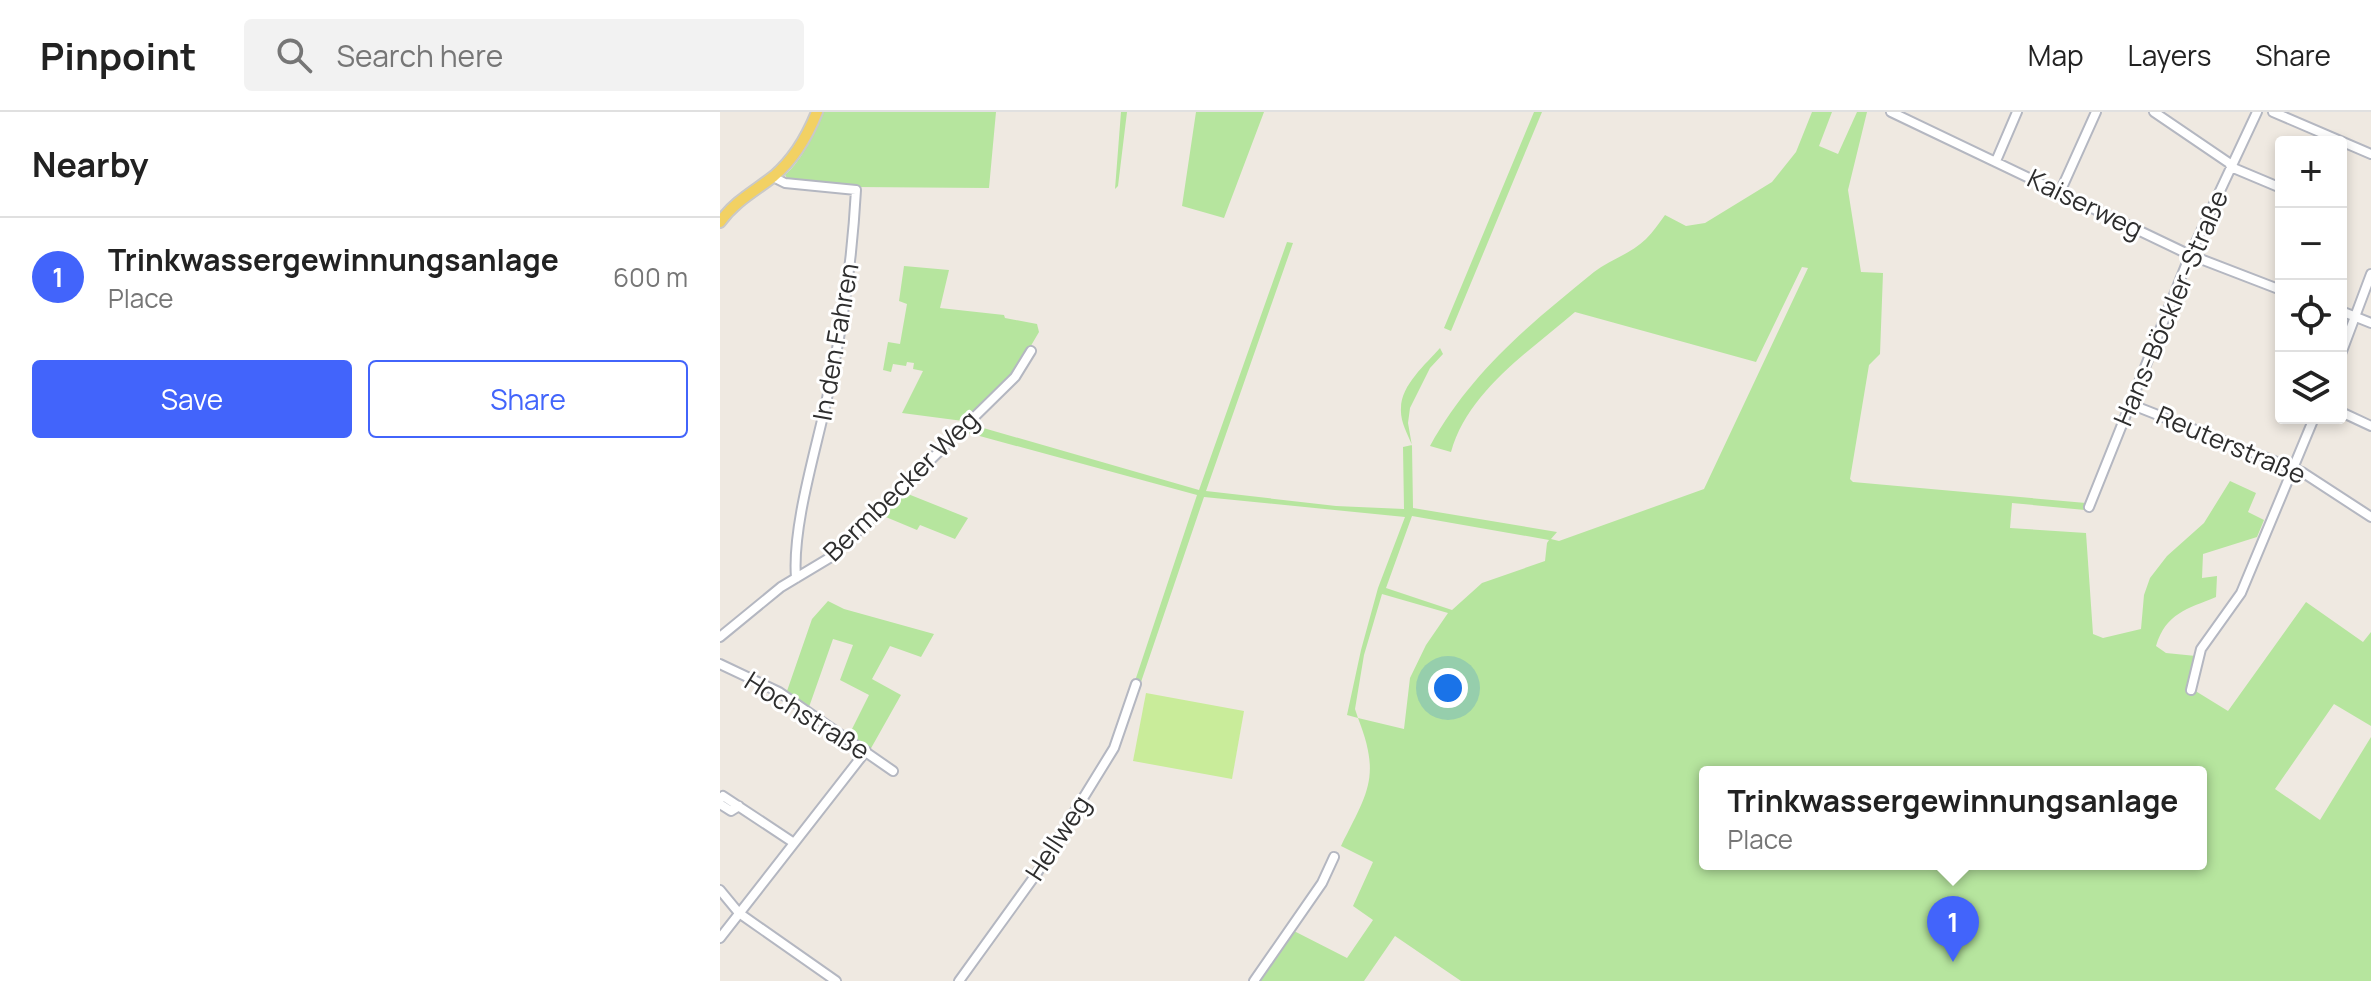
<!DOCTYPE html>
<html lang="en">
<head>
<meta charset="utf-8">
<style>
  body { margin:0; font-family:Manrope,sans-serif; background:#f2f2f2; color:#222 }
  .controls { position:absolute; right:24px; top:24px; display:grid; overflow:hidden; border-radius:8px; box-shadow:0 4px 12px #0003 }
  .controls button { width:72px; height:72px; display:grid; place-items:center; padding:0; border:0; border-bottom:2px solid #e0e0e0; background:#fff; color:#222; font:40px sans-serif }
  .you { position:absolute; left:728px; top:576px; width:28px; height:28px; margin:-20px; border:6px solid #fff; border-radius:50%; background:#1a73e8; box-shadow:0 0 0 12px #1a73e833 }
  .badge { display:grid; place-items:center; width:52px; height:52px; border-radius:50%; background:#4264fb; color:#fff; font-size:26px; font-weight:700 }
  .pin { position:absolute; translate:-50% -66px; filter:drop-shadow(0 2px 4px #0008) }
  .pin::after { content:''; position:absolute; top:42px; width:28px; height:24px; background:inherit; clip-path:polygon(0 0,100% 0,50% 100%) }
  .popup { position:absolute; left:979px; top:654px; width:508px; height:104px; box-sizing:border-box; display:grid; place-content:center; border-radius:8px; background:#fff; filter:drop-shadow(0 2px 6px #0005); font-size:26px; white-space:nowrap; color:#767676 }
  .popup b { font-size:30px; color:#222 }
  .popup::after { content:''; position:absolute; left:50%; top:100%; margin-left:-16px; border:16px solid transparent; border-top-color:#fff }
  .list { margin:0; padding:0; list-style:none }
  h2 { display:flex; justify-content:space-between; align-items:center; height:104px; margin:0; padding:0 32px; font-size:34px }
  h2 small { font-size:26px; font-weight:400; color:#767676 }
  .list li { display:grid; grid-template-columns:52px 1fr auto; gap:24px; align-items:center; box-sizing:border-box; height:120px; padding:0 32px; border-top:2px solid #e0e0e0 }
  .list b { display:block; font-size:30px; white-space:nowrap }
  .list p { margin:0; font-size:26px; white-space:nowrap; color:#767676 }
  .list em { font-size:26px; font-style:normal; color:#767676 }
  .actions { display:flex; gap:16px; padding:24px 32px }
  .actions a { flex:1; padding:18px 0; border:2px solid #4264fb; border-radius:8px; text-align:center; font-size:28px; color:#4264fb }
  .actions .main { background:#4264fb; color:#fff }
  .icon { flex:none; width:44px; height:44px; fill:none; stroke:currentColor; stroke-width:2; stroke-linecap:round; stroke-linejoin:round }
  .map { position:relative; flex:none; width:1651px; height:869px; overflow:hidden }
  header { display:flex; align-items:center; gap:48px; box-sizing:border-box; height:112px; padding:0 40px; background:#fff; border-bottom:2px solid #e0e0e0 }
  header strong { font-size:38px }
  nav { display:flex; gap:44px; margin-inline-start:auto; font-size:28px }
  .search { width:560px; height:72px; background:#f2f2f2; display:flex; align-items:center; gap:20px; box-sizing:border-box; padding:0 28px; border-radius:8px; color:#767676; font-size:30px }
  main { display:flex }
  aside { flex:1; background:#fff }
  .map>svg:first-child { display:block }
</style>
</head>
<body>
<header>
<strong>Pinpoint</strong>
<div class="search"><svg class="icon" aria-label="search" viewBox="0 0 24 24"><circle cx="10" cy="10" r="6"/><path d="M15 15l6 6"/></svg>Search here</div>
<nav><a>Map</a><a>Layers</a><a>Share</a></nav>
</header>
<main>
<aside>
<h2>Nearby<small></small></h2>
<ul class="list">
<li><span class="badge">1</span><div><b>Trinkwassergewinnungsanlage</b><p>Place</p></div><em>600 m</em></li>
</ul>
<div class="actions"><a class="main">Save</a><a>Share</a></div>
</aside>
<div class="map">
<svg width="1651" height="869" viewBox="0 0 1651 869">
  <rect width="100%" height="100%" fill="#efe9e1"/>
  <path fill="#b6e59e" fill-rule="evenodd" d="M101 0H276L269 76 135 75 69 69 65 63C84 46 92 24 101 0Z
    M401 0H407L398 74 395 77Z
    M476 0H544L504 106 462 94Z
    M814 0H822L731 219 724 216Z
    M1092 0H1112L1099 34 1118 42 1137 0H1147L1128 78 1141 160 1163 161 1160 242 1149 253 1130 367 1133 370 1366 391 1365 398 1292 391 1290 416 1366 421 1373 522 1383 526 1421 517 1424 483 1430 466 1447 444 1484 411 1510 369 1536 381 1528 400 1544 408 1537 425 1483 442 1482 466 1497 464 1496 485C1467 497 1446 501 1436 534L1446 541 1476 544 1469 575 1508 599 1586 490 1643 530 1651 520V614L1614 592 1555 677 1600 708 1651 625V869H741L675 824 644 869H539L574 819 627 846 653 808 633 794 653 750 621 734C648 680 661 665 638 606L627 603 641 538 658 476 685 405 484 385 421 570 415 569 477 383 245 320 253 313 479 378 567 130 573 131 486 379 616 394 684 397 683 335 692 333C687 321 680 309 681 296 681 273 706 252 720 236L723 242 710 256 690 296 688 311 692 334 693 396 837 420 831 427 839 429 984 377 1088 156 1082 155 1036 250 855 200C810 239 748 279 731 340L710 334C751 260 810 212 874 160 890 148 912 141 926 127 933 120 939 111 945 103L966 114 985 111 1052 70 1076 40ZM692 404 829 428 827 431 825 449 762 471 732 498 666 476ZM662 482 728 501 706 533 690 566 684 617 638 606 635 597 644 543ZM985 660H1481V752H985Z
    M184 154 229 158 220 196 284 203 285 206 317 212 319 220 295 261 253 303 243 309 182 301 203 259 193 257 194 251 187 250 186 254 173 252 171 260 163 258 168 230 180 232 187 192 179 189Z
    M183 380 248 406 235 427 200 413 197 418 161 403Z
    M108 489 124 497 214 522 201 545 170 534 152 567 181 583 150 638 129 623 149 583 120 568 133 533 113 527 89 595 67 579 92 507Z"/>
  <path fill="#c9ec9a" d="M426 581 524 599 512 667 413 649Z"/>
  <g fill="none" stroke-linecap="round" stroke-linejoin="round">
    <g stroke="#b4b7c1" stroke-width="12">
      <path id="minor" d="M1171 0 1470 143 1561 178
        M1434 0 1509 51 1511 55 1561 76
        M1553 0 1651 42
        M1276 49 1297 0
        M53 65 65 71 136 78C132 150 122 221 106 291 95 341 72 416 76 466
        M1340 80 1376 0
        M1621 199 1651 211
        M1621 242 1651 162
        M1410 292 1582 360 1651 405
        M1621 300 1651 314
        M1369 395 1470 143 1537 0
        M0 525 61 475 111 445 129 428 295 265 311 239
        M0 552 59 580 173 659
        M1471 578 1481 537 1521 481 1594 306
        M0 687 3 684 74 731
        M0 692 11 699 19 694
        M0 778 19 801 116 869
        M0 826 146 639
        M239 869 317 761 394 636 416 572
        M534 869 602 771 614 745"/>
    </g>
    <g stroke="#c9c9c9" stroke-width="14">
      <path id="major" d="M0 110C15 89 35 79 54 64 74 47 87 25 97 0"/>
    </g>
    <use href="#minor" stroke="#fff" stroke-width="8"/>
    <use href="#major" stroke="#f2d163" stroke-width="10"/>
  </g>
  <g text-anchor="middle" stroke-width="6" stroke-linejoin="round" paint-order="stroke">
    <g font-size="26" fill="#2e2e2e" stroke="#fff">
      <text transform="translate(1365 92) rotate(26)" y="9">Kaiserweg</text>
      <text transform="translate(1451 196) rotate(-67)" y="9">Hans-Böckler-Straße</text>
      <text transform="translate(116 230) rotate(-80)" y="9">In den Fahren</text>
      <text transform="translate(1511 333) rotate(23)" y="9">Reuterstraße</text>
      <text transform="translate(181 374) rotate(-44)" y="9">Bermbecker Weg</text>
      <text transform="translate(87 604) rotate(32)" y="9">Hochstraße</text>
      <text transform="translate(338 726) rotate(-57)" y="9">Hellweg</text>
    </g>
  </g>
</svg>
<div class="controls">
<button>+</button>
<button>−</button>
<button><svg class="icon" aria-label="locate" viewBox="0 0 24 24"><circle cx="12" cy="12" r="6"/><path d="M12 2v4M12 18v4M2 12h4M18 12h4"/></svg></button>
<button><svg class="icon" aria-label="layers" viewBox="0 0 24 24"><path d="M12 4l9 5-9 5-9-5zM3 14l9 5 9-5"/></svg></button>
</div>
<div class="you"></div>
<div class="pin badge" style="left:1233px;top:850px">1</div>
<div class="popup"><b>Trinkwassergewinnungsanlage</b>Place</div>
</div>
</main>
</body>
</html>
